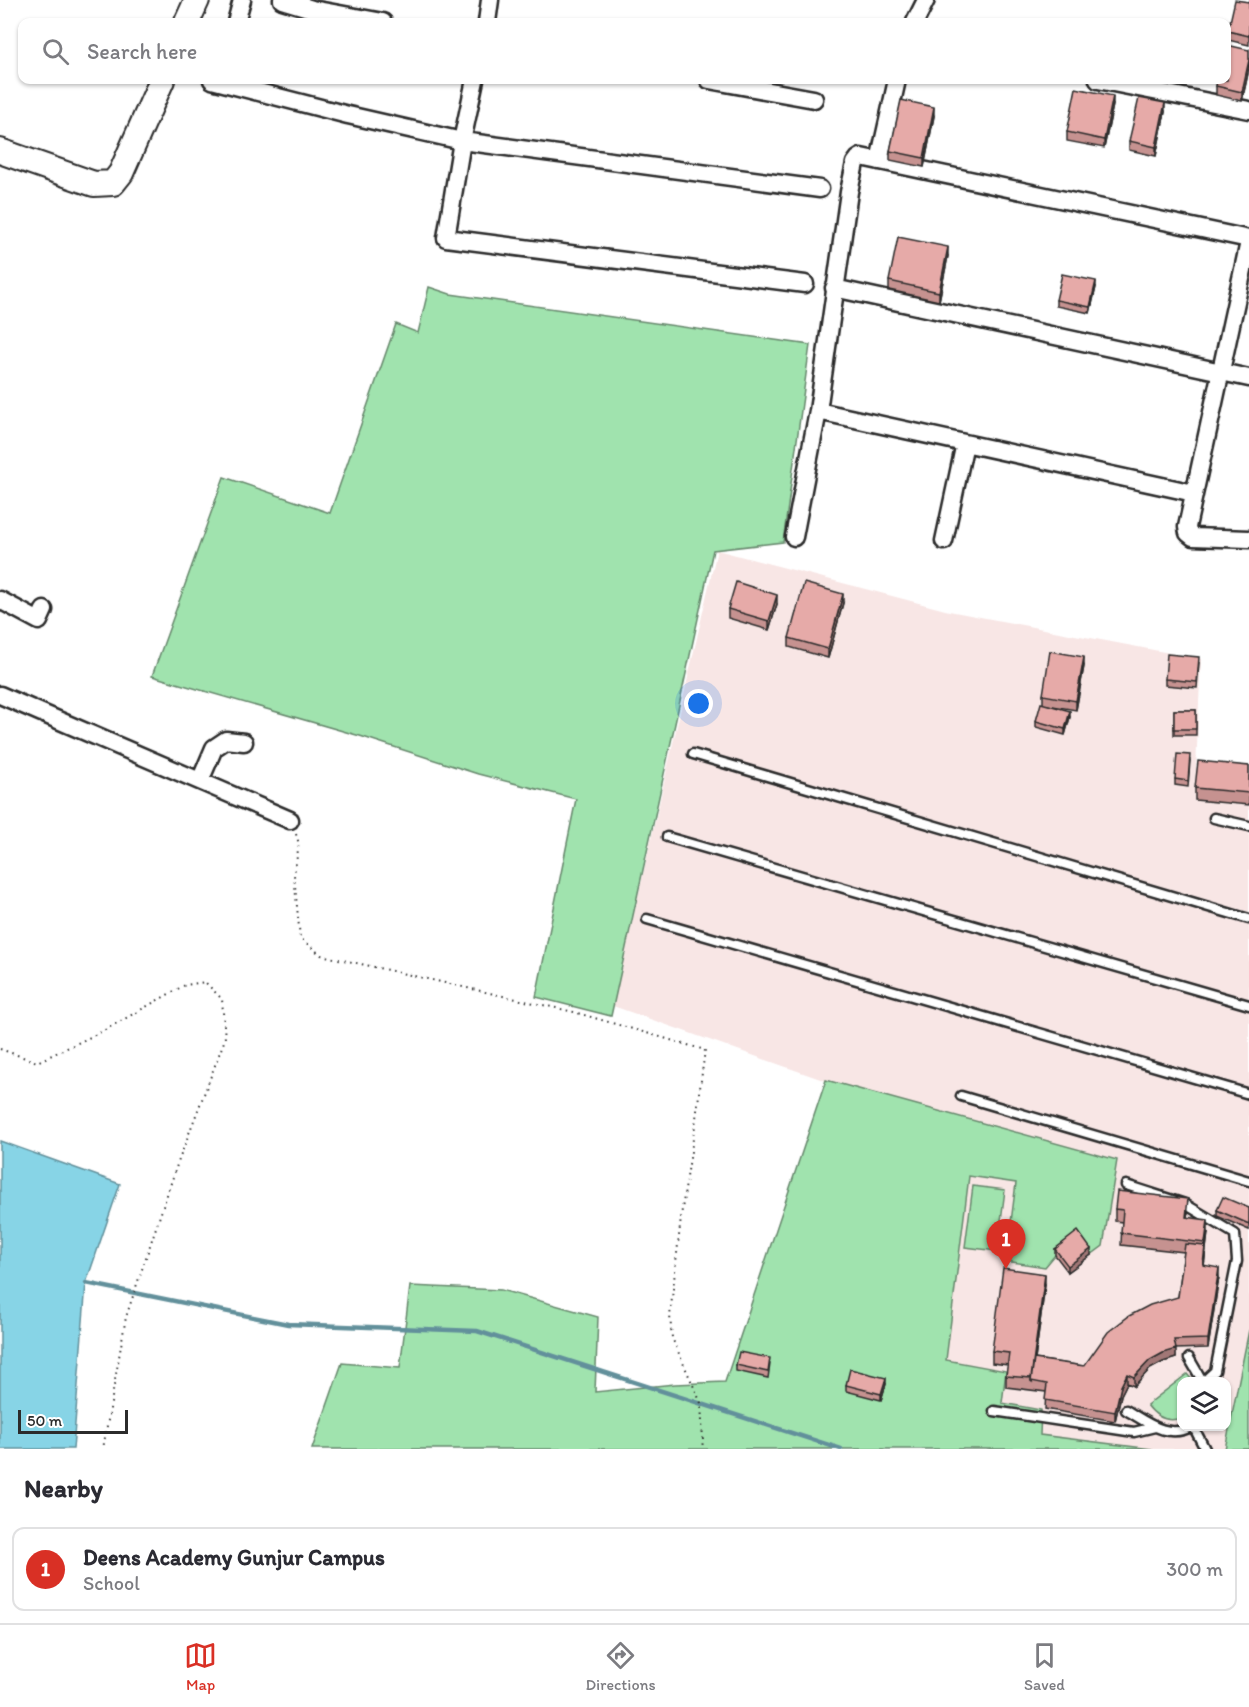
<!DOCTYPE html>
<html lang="en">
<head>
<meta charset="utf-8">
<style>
  body { margin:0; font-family:Itim,sans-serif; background:#f2f2f3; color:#2b2b33 }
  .controls { position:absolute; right:18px; bottom:18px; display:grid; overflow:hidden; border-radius:12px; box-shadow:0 2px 4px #0004 }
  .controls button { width:54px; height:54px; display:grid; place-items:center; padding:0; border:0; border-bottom:2px solid #e1e1e2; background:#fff; color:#2b2b33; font:30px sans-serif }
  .scale { position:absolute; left:18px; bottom:15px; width:110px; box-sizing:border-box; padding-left:6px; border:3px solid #2b2b2b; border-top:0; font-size:16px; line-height:21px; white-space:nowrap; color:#2b2b2b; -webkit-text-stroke:4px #fff; paint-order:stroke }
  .you { position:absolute; left:699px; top:704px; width:21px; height:21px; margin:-15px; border:4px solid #fff; border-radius:50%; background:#1a73e8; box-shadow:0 0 0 9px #1a73e833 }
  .badge { display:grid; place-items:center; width:39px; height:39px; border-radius:50%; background:#d93025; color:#fff; font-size:20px; font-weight:700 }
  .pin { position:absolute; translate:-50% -50px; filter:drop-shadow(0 2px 3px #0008) }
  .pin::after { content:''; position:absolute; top:32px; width:21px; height:18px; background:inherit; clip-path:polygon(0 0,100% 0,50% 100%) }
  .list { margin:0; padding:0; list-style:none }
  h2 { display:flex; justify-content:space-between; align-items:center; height:78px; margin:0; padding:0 24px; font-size:26px }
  h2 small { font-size:20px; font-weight:400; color:#7c7c81 }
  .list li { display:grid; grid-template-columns:39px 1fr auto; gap:18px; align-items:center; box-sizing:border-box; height:84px; margin:0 12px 12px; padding:0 12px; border:2px solid #e1e1e2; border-radius:12px }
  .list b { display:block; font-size:22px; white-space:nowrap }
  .list p { margin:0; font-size:20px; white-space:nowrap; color:#7c7c81 }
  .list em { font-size:20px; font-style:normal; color:#7c7c81 }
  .icon { flex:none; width:33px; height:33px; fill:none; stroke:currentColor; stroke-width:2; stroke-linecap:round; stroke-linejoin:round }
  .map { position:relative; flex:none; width:1249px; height:1449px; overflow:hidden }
  .search { position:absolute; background:#fff; box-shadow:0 2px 4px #0004; left:18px; right:18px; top:18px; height:66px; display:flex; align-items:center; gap:15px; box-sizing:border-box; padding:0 21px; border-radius:12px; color:#7c7c81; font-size:22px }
  .sheet { height:174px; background:#fff }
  nav { display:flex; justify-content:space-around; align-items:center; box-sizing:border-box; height:84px; border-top:2px solid #e1e1e2; background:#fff; font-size:16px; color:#7c7c81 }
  nav a { display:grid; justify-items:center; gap:3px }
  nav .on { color:#d93025 }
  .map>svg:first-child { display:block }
</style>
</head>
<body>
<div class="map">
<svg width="1249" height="1449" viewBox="0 0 1249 1449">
  <rect width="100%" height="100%" fill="#fff"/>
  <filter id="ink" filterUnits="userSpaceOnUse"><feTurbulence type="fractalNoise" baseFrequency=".0167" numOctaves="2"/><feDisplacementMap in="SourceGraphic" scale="12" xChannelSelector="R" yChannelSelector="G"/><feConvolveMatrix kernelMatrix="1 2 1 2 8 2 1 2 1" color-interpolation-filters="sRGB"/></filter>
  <g filter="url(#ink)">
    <path fill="#f8e6e5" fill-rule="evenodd" d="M717 550 949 611 1201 659 1196 768 1249 771V1449H1152L1040 1435 725 1382 826 1081 613 1006ZM1182 1382H1226V1426H1182Z"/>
    <path fill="#a0e3ae" stroke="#66876c" stroke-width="1.5" d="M429 287 450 294 810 345 783 542 713 550 611 1016 536 997 576 799 478 774 360 736 152 676 224 477 330 513 396 324 418 333Z
      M826 1080 1117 1160 1103 1246 1091 1255 1078 1238 1055 1255 1045 1267 1006 1261 1016 1183 969 1176 946 1360 1006 1371 1002 1403 1041 1410 1040 1435 1152 1449H312L342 1363 400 1368 410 1286 501 1290 598 1317 595 1392 675 1384 725 1382Z
      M973 1186 1005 1190 997 1251 965 1247Z
      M1249 1330V1449H1225Z
      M1187 1374 1193 1381 1182 1382 1181 1418C1167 1423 1156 1417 1147 1405Z"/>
    <path fill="#87d4e6" stroke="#62909b" stroke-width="1.5" d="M0 1141 120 1184 86 1283 73 1449H0Z"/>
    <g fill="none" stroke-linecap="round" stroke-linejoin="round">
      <path stroke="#62909b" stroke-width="4.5" d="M86 1283 288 1324 477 1331 841 1449"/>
      <g stroke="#2b2b2b" stroke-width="13">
        <path id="lane" d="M693 754 1249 919
          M1214 818 1249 826
          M667 837 1249 1005
          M647 919 1249 1094
          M961 1096 1249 1181
          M1126 1185 1185 1204 1235 1234 1237 1261 1215 1371 1203 1382
          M1189 1358 1203 1382
          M1126 1410C1148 1423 1168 1440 1193 1426
          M994 1411 1134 1432 1155 1427
          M1193 1426 1205 1449"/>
      </g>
      <g stroke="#2b2b2b" stroke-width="21">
        <path id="street" d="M282 0 312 9 383 22
          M236 22 242 0
          M487 22 490 0
          M915 22 926 0
          M212 80 348 115 462 141 820 189
          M475 80 462 141 446 238 805 284
          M709 80 814 99
          M1098 80 1249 110
          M879 161 897 80
          M1249 242 1187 527 1188 533 1193 537 1249 539
          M834 288 1249 378
          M818 411 1194 493
          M794 537 818 411 849 192 855 163 858 159 861 157 1249 239
          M944 541 965 443
          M0 600 39 621 44 610
          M0 695 290 820
          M200 781 214 748 226 740 244 742"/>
      </g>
      <g stroke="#2b2b2b" stroke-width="28">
        <path id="secondary" d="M187 22 197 0
          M0 151 94 184 113 183 121 173 162 80"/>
      </g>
      <path stroke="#2b2b2b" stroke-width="2" stroke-dasharray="1.5 4.5" stroke-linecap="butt" d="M296 834 299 844 294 875 300 938 321 955 574 1012 705 1050 695 1126 682 1209 670 1316 672 1338 701 1403 703 1440 702 1449
        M0 1049 37 1062 101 1032 185 985 205 982 222 999 225 1039 177 1165 126 1317 103 1449"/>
      <use href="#lane" stroke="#fff" stroke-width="8"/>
      <use href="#street" stroke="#fff" stroke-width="16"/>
      <use href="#secondary" stroke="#fff" stroke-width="24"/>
    </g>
    <path fill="#c69290" stroke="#2b2b2b" stroke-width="1.5" d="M1249 2V45L1228 40V31Z
      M1249 50V69L1242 101 1216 95V86Z
      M1113 105 1104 148 1067 141V132Z
      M1165 112 1156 156 1129 150V141Z
      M934 116 924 167 890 160V151Z
      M948 256 939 301 889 290V281Z
      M1096 287 1090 313 1056 306V300Z
      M843 603 828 658 789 647V638Z
      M777 604 769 630 728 618V609Z
      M1199 663 1197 688 1165 685V679Z
      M1084 666 1076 710 1047 705 1070 717 1065 735 1036 727V721L1043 703V695Z
      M1174 710H1196V735H1174Z
      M1190 761 1188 787 1175 785V779Z
      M1249 766V805L1195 800V788Z
      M1249 1208V1230L1217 1216V1210Z
      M1115 1209 1188 1211 1187 1217 1208 1232 1204 1266 1219 1277 1208 1348 1175 1349 1176 1358 1163 1362 1150 1369 1134 1386 1127 1383 1121 1395 1115 1421 1045 1409 1046 1392 1006 1387V1376L1008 1365 992 1363V1351L1045 1285 1035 1359 1084 1366 1178 1297 1184 1252 1121 1245 1122 1222 1115 1221Z
      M1055 1249 1091 1255 1068 1272 1055 1255Z
      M770 1364 768 1378 736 1371V1365Z
      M886 1384 881 1400 846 1391V1385Z"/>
    <path fill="#a17776" stroke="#2b2b2b" stroke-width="1.5" d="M1249 60V69L1242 101V92Z
      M1113 96V105L1104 148V140Z
      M1165 103V112L1156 156V147Z
      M934 107V116L924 167V158Z
      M948 247V256L939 301V292Z
      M1096 281V287L1090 313V307Z
      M843 594V603L828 658V649Z
      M777 595V604L769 630V621Z
      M1084 657V666L1076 710V701Z
      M1070 711V717L1065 735V729Z
      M1208 1220V1232L1203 1274V1265Z
      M1091 1249V1255L1068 1272V1266Z
      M1219 1268V1277L1208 1348V1339Z
      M1045 1274V1285L1032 1382 1031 1381Z
      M1176 1349V1358L1163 1362 1150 1369 1134 1386V1377L1150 1360 1163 1353Z
      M1127 1374V1383L1121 1395 1115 1421V1412L1121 1386Z
      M886 1378V1384L881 1400V1394Z"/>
    <path fill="#e6aaa8" stroke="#2b2b2b" stroke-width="1.5" d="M1235 0 1249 2V36L1228 31Z
      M1227 45 1249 50V60L1242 92 1216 86 1217 80H1227Z
      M1076 88 1113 96 1104 140 1067 132Z
      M1139 98 1165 103 1156 147 1129 141Z
      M901 100 934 107 924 158 890 151Z
      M898 237 948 247 939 292 889 281Z
      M1062 274 1096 281 1090 307 1056 300Z
      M736 582 777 595 769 621 728 609Z
      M804 583 843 594 828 649 789 638Z
      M1050 651 1084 657 1076 701 1043 695Z
      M1167 654 1199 657 1197 682 1165 679Z
      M1041 703 1070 711 1065 729 1036 721Z
      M1174 710H1196V729H1174Z
      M1177 754 1190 755 1188 781 1175 779Z
      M1198 761 1249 766V793L1195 788Z
      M1117 1191 1188 1199 1186 1217 1208 1220 1205 1243 1121 1233 1123 1210 1115 1209Z
      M1223 1197 1249 1208V1224L1217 1210Z
      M1078 1231 1091 1249 1068 1266 1055 1249Z
      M1185 1244 1205 1246 1203 1265 1219 1268 1208 1339 1174 1340 1176 1349 1163 1353 1150 1360 1134 1377 1127 1374 1121 1386 1115 1412 1045 1400 1047 1384 1031 1381 1034 1359 1084 1366 1108 1332 1129 1316 1150 1305 1178 1297Z
      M1003 1268 1045 1274 1031 1378 1006 1376 1009 1353 992 1351Z
      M739 1352 770 1358 768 1372 736 1365Z
      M850 1369 886 1378 881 1394 846 1385Z"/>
  </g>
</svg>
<div class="controls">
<button><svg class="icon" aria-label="layers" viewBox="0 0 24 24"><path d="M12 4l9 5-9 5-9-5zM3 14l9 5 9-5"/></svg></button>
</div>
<div class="scale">50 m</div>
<div class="you"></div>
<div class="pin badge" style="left:1006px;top:1269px">1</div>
<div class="search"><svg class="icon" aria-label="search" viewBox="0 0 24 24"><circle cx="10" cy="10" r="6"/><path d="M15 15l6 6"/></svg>Search here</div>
</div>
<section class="sheet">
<h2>Nearby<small></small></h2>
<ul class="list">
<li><span class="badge">1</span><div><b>Deens Academy Gunjur Campus</b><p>School</p></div><em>300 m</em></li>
</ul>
</section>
<nav>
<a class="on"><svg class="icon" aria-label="map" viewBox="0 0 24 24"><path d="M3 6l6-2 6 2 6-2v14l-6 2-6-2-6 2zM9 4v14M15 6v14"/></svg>Map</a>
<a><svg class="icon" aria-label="directions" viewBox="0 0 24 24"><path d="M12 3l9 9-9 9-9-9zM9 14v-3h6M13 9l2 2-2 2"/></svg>Directions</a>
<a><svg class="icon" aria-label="saved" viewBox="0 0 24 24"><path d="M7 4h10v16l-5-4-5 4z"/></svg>Saved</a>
</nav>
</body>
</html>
